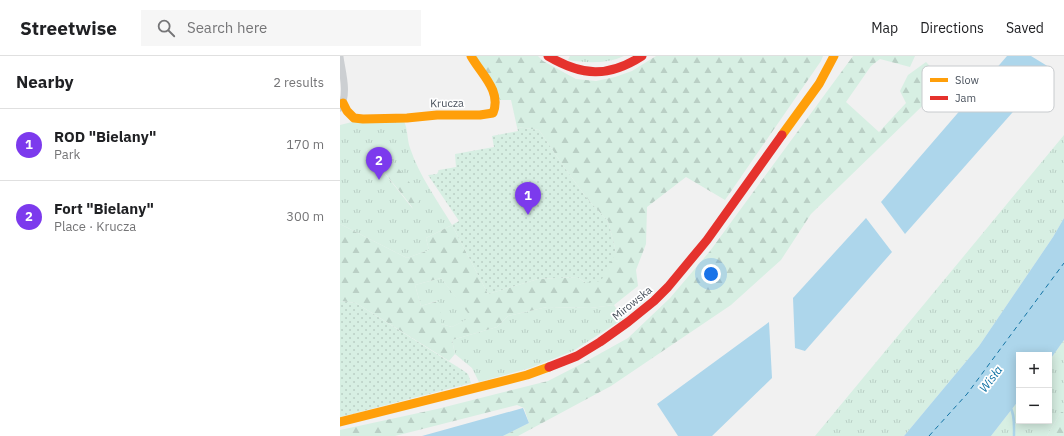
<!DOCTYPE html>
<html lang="en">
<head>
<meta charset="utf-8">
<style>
  body { margin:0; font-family:"IBM Plex Sans",sans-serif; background:#f6f6f6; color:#202124 }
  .controls { position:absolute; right:12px; bottom:12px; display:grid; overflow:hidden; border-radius:0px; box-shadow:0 2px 10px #0003 }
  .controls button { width:36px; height:36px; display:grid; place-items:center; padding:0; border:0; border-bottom:1px solid #e0e0e0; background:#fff; color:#202124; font:20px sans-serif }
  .you { position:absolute; left:371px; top:218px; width:14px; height:14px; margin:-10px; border:3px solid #fff; border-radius:50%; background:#1a73e8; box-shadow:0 0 0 6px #1a73e833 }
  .badge { display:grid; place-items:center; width:26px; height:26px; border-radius:50%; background:#7c3aed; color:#fff; font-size:13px; font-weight:700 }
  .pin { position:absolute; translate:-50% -33px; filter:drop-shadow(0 1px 2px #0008) }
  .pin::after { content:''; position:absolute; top:21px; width:14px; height:12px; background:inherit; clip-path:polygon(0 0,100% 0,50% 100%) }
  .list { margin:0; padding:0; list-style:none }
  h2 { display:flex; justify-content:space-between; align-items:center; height:52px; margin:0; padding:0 16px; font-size:17px }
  h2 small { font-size:13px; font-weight:400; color:#757577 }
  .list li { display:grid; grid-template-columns:26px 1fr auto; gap:12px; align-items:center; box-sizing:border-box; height:72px; padding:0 16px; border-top:1px solid #e0e0e0 }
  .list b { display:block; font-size:15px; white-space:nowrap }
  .list p { margin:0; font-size:13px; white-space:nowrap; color:#757577 }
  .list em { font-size:13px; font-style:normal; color:#757577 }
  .icon { flex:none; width:22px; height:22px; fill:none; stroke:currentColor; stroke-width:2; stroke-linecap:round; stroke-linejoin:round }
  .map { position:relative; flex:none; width:724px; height:380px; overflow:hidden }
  header { display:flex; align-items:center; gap:24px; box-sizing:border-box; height:56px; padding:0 20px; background:#fff; border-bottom:1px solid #e0e0e0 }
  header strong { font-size:19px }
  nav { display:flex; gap:22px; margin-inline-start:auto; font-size:14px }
  .search { width:280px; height:36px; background:#f6f6f6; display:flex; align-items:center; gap:10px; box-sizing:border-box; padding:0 14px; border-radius:0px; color:#757577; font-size:15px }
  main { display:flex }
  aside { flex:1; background:#fff }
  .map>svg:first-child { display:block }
</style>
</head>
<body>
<header>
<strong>Streetwise</strong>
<div class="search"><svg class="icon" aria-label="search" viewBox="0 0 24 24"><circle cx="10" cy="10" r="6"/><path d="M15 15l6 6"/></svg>Search here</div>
<nav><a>Map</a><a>Directions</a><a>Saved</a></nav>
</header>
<main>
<aside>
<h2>Nearby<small>2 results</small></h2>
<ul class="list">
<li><span class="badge">1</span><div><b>ROD &quot;Bielany&quot;</b><p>Park</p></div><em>170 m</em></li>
<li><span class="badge">2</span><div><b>Fort &quot;Bielany&quot;</b><p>Place · Krucza</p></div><em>300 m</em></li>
</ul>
</aside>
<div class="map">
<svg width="724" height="380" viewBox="0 0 724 380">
  <defs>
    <pattern id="grass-tufts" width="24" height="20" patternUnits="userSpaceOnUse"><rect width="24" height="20" fill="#d7efe3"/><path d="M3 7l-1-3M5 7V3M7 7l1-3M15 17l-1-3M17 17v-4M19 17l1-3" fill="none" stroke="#bacfc5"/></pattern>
    <pattern id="forest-firs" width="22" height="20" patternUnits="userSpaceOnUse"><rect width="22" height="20" fill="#d7efe3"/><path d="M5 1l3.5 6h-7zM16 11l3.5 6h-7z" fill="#bacfc5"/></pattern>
    <pattern id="garden-dots" width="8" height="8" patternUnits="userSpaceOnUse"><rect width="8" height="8" fill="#d7efe3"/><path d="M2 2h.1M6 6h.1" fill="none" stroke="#bacfc5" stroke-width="1.8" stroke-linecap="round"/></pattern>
  </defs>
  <rect width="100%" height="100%" fill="#f1f1f1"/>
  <path fill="url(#grass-tufts)" fill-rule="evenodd" d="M230 0H284C267 8 246 7 228 4Z
    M16 65H64C68 74 67 83 70 92 79 119 97 144 112 169L86 182 89 194 67 202 0 168V69ZM40 89 73 153 26 94Z
    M724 79V162L713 181 639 290 564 380H475Z
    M101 222 132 261 112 271 101 268 97 245 81 250 75 229Z
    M274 249 283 263 233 295 190 312 139 326 132 312 115 298 112 284 157 271 168 260 207 251 250 252Z
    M724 284V356H721L707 380H651L679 344V365H709V305Z"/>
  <path fill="url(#forest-firs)" fill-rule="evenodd" d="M134 0H198L203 5 236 23 256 25 275 21 292 15 316 0H483L481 5 385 144 346 121 307 151 306 188 296 214 298 230 274 249 250 252 207 251 168 260 157 271 112 284 115 298 109 305 16 247 0 245V168L67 202 89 194 86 182 112 169 148 238 198 223 237 221 246 227 276 196 268 165 249 145 224 111 199 74 177 71 171 44H160ZM101 222 131 261 112 271 101 268V249L98 245 81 250 75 229Z
    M513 0H575L570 11 540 3 531 10 506 46 539 76 566 47 560 35 568 19 586 6 606 27 471 158 441 204 391 249 271 330 178 380H163L189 367 184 352 177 349 55 380H0V374L97 353 208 325 243 307 288 282 330 242 370 195Z
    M40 89 81 141 74 153 26 94Z
    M721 356H724V380H707Z"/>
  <path fill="url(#garden-dots)" d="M177 71 199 74 224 111 249 145 268 165 276 196 261 225 246 227 237 221 198 223 148 238 112 169 119 165 88 119 97 118 99 114 116 111 115 98 154 91 152 80 178 75Z
    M0 245 16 247 124 315 128 318 131 327 0 361Z"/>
  <path fill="#add6eb" d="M667 0H691L709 11 672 57 565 178 541 146Z
    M526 162 552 196 465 295 455 292 453 242Z
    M724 162V284L709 305V299H679V344L651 380H564L639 290 713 181Z
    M429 266 432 322 372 380H338L317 348Z
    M183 352 189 367 163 380H82Z"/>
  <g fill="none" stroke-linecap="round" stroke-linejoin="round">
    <path stroke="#add6eb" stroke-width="2.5" d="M670 351C675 358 674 371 674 380"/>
    <path stroke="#1374a5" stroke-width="1" stroke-dasharray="5 4" stroke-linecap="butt" d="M589 380 627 338 724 207"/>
    <path stroke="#cccfd2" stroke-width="7" d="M0 1C2 16 9 38 0 52"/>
    <path stroke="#ff9f0a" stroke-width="9" d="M3 47 7 55 14 62 23 63 67 62 97 59H140L153 57C162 35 141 18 131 0
      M442 79 479 28 494 0
      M0 366 187 319 209 311"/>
    <path stroke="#e5322d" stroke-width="9" d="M208 0C242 20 268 22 302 0
      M209 311 237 300 260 286 288 266 314 245 328 231 367 184 442 79"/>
  </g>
  <g text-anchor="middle" stroke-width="3.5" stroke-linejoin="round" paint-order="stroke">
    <g font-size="11" fill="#49515c" stroke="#fff">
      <text transform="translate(107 47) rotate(-1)" y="4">Krucza</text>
      <text transform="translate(292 247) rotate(-39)" y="4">Mirowska</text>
    </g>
    <g font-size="12" font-style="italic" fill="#1374a5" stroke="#fff">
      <text transform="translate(651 323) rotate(-53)" y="4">Wisła</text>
    </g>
  </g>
  <rect x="582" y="10" width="132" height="46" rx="6" fill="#fff" stroke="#c8cbce" stroke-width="1"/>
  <rect x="590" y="22" width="18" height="4" fill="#ff9f0a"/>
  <rect x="590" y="40" width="18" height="4" fill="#e5322d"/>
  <g font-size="11" fill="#49515c">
    <text x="615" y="28">Slow</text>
    <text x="615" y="46">Jam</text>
  </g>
</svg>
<div class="controls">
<button>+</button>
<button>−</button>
</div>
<div class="you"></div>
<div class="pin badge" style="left:188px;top:159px">1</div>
<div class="pin badge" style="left:39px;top:124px">2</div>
</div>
</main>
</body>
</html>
